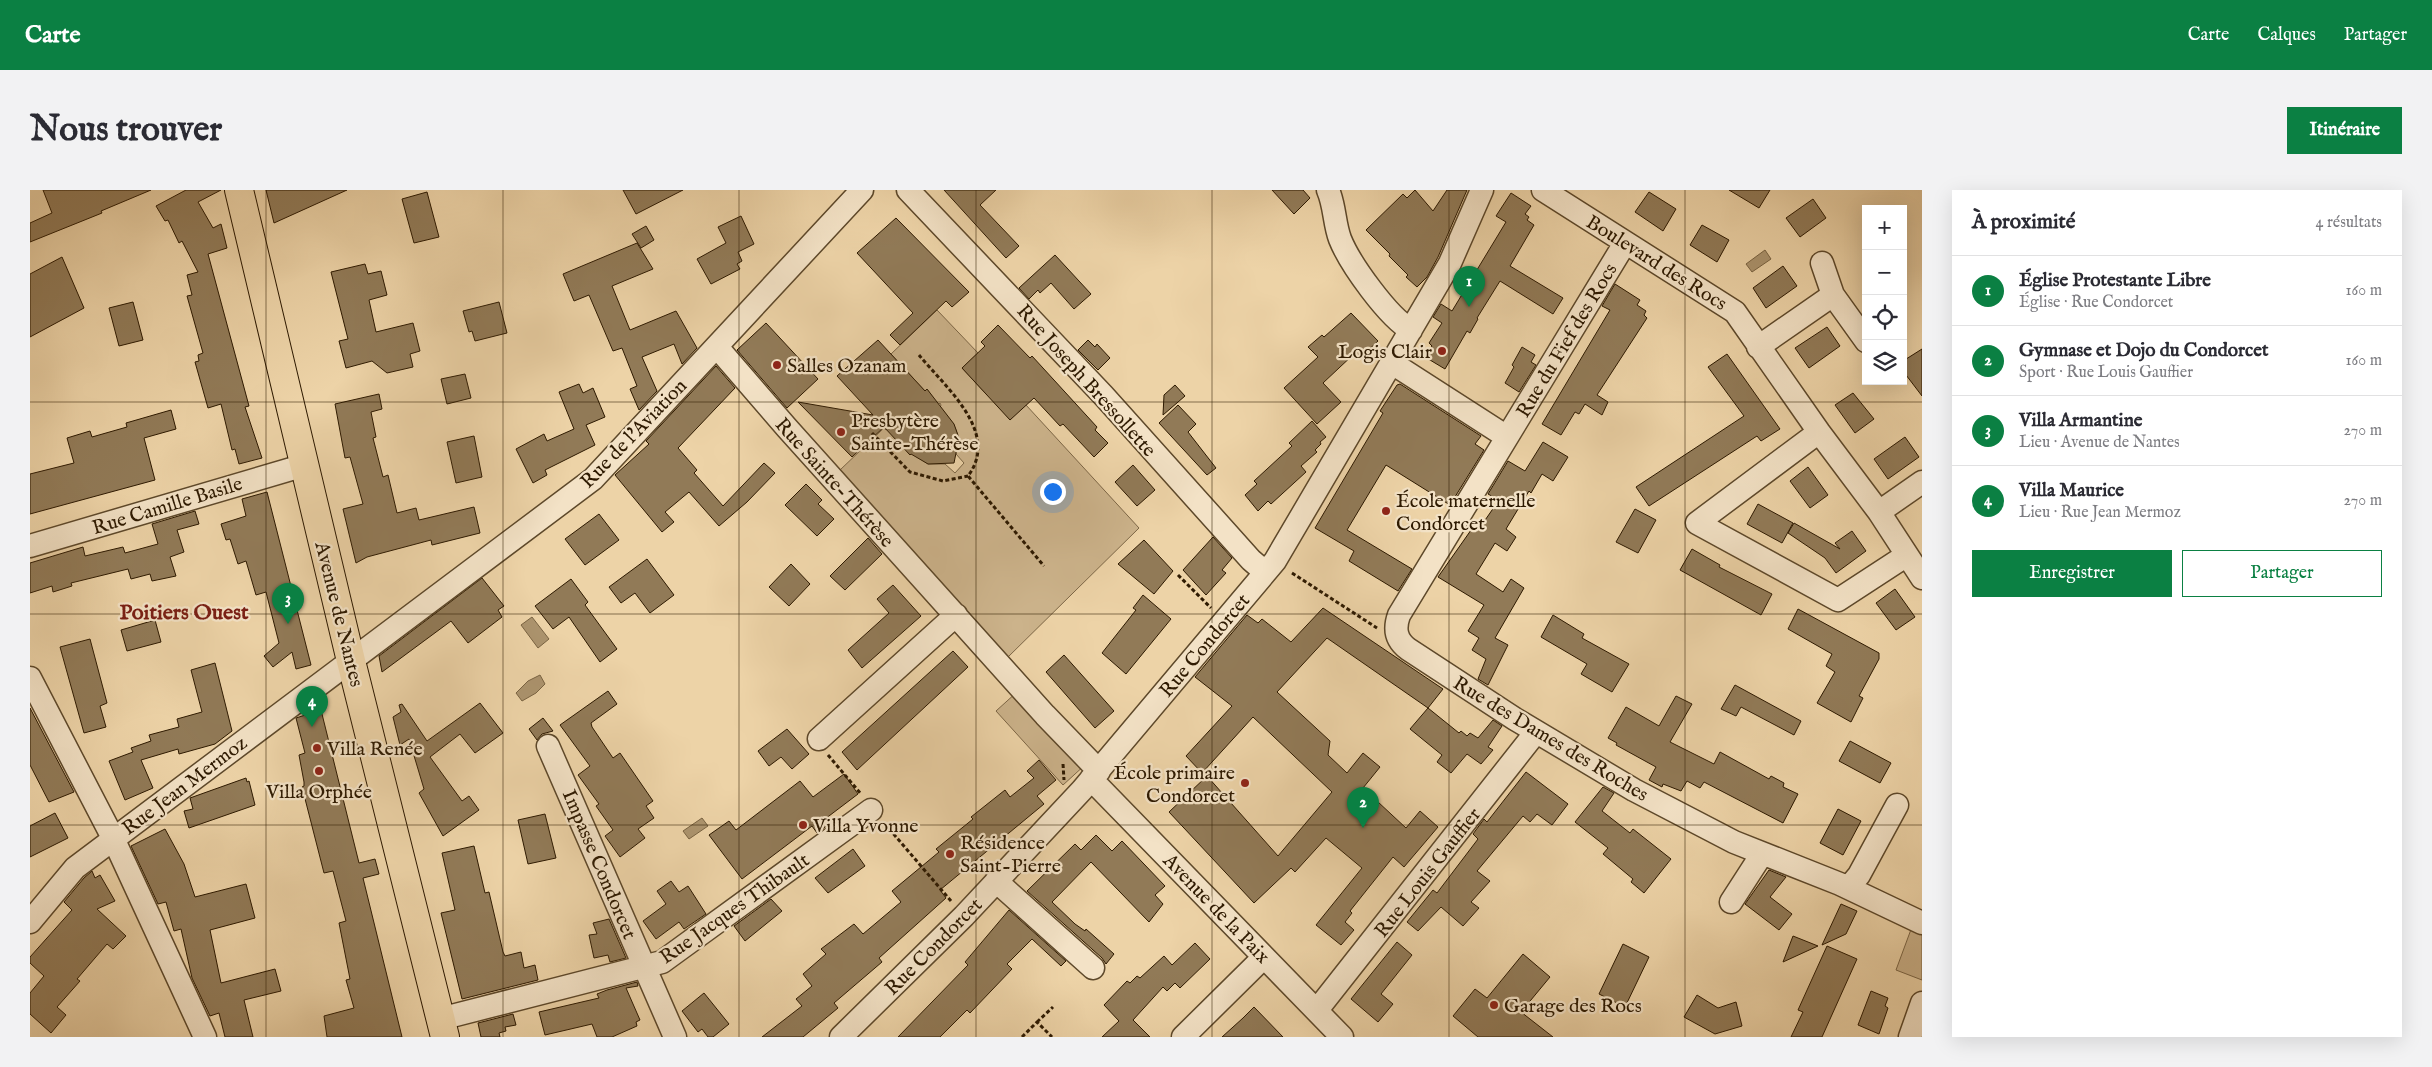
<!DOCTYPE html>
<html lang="fr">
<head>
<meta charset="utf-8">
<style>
  body { margin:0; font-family:"IM FELL English",serif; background:#f2f2f3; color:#2b2b33 }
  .controls { position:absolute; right:15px; top:15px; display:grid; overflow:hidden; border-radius:0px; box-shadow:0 5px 20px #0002 }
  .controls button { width:45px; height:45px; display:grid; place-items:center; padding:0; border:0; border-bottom:1px solid #e1e1e2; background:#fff; color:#2b2b33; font:25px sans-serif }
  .you { position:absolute; left:1022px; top:301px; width:18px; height:18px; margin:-12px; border:4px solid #fff; border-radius:50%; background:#1a73e8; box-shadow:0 0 0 8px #1a73e833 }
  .badge { display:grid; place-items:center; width:32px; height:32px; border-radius:50%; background:#0b8043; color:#fff; font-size:16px; font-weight:700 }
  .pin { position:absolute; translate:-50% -41px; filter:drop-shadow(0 1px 2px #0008) }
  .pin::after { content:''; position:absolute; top:26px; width:18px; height:15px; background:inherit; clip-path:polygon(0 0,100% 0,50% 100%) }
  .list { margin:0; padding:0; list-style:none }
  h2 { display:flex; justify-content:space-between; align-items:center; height:65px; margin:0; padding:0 20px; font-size:21px }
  h2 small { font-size:16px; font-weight:400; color:#7c7c81 }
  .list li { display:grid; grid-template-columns:32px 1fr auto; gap:15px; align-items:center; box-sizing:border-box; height:70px; padding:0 20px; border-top:1px solid #e1e1e2 }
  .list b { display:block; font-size:19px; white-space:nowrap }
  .list p { margin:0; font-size:16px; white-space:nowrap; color:#7c7c81 }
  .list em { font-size:16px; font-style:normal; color:#7c7c81 }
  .actions { display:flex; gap:10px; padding:15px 20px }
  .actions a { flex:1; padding:11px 0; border:1px solid #0b8043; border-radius:0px; text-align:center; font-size:18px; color:#0b8043 }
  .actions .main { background:#0b8043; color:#fff }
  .icon { flex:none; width:28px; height:28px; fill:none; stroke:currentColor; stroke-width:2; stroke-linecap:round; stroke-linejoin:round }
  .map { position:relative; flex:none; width:1892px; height:847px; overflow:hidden; border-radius:0px }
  header { display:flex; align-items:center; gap:30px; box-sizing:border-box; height:70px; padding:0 25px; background:#0b8043; color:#fff }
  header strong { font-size:24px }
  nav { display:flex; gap:28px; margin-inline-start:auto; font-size:18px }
  .intro { display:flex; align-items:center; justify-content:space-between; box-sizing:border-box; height:120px; padding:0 30px }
  h1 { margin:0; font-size:35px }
  .button { padding:12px 22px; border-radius:0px; background:#0b8043; color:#fff; font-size:18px; font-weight:700 }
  main { display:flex; gap:30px; padding:0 30px }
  aside { flex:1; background:#fff; border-radius:0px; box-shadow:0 5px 20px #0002 }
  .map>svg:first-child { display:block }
</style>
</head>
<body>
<header>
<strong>Carte</strong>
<nav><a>Carte</a><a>Calques</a><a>Partager</a></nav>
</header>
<div class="intro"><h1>Nous trouver</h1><a class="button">Itinéraire</a></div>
<main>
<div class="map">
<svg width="1892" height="847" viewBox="0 0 1892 847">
  <rect width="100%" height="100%" fill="#edd3a7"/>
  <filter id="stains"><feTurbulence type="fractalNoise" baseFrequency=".004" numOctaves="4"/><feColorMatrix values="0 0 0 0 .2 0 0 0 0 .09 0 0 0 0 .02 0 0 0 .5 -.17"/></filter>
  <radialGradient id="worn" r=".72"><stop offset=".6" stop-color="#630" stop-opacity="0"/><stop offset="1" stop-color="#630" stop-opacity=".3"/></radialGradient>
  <path fill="#ccb38b" stroke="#7c6646" d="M907 120 948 163 932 178 956 204 996 215 1109 338 976 469 810 280 854 238 856 240 859 238 869 250 867 252 869 254 871 252 880 261 878 263 880 265 882 263 898 274H915L925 283 934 273 926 264C931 240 925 236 910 218L911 215 910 213 908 215 897 199 895 201 861 164Z
    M987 502 1056 574 1033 595 966 521Z
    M1883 734 1892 738V790L1866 780Z"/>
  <path fill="#ac946e" stroke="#796342" d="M1735 60 1741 69 1722 82 1716 74Z
    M502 427 519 449 508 458 491 435Z
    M510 485 515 494 506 503 492 511 486 503 498 491Z
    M672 628 678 636 659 649 653 641Z"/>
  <path fill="#917a57" stroke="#2d1900" d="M13 0H121L71 21 72 23 0 52V33L22 23Z
    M156 0H191L168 12 183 38 191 34 197 58 178 64 219 216 215 217 232 268 209 274 205 259 202 260 191 214 178 218 165 172 169 171 168 165 173 163 157 106 162 105 157 85 168 82 152 51 149 53 138 30 135 31 126 16Z
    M236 0H317L244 33Z
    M593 0H653L606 24Z
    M914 0H966L950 15 989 56 976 68Z
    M1242 0H1273L1280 8 1264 24Z
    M1385 0 1403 21 1417 0H1437L1408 67 1397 87 1387 97 1376 87 1378 85 1359 66 1360 64 1336 40 1373 4 1377 8Z
    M1699 0H1740L1729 18Z
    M397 2 409 47 384 53 372 9Z
    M1619 2 1646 19 1633 41 1605 22Z
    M1481 3 1501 16 1495 24 1499 27 1497 30 1504 35 1480 76 1533 108 1523 124 1470 91 1447 128 1448 129 1440 143 1437 141 1415 179 1395 167 1402 156 1399 153 1412 133 1403 127 1411 114 1422 121 1476 32 1466 26Z
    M1783 9 1796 28 1770 47 1756 28Z
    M711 26 724 54 708 62 712 71 707 74 710 79 681 94 667 69 696 53 688 37Z
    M866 28 939 102 922 117 916 111 870 155 860 145 883 123 827 63Z
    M1672 35 1699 50 1687 72 1660 55Z
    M616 36 624 50 611 58 602 44Z
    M607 53 623 79 582 96 600 140 646 121 667 158 652 174 644 154 612 167 627 201 609 220 600 199 607 196 592 158 583 161 559 105 544 111 533 84Z
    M1025 65 1061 104 1044 119 1021 93 1010 103 1008 100 999 109 989 98Z
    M32 67 54 118 0 147V84Z
    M335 74 338 84 351 81 357 105 339 110 346 142 383 133 390 161 380 164 383 177 357 183 342 171 316 178 309 151 318 149 301 82Z
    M1753 76 1767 96 1736 118 1723 98Z
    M1585 94 1610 110 1607 115 1616 121 1614 125 1617 128 1567 205 1578 212 1572 225 1555 214 1549 224 1545 222 1531 245 1512 234 1580 120 1572 116Z
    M103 112 113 150 89 156 79 118Z
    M469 112 477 143 445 151 442 141 439 142 433 121Z
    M1321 123 1348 151 1330 168 1325 163 1293 193 1311 212 1287 234 1254 198 1288 167 1278 157 1292 145 1294 147Z
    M736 133 788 189 757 218 707 160Z
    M968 135 1000 168 1002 166 1067 237 1065 240 1078 253 1064 267 1033 234 1030 236 1004 208 980 230 932 178 955 156 951 152Z
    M1797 137 1810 156 1779 178 1765 158Z
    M848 150 895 201 897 199 924 234 929 248 924 273 898 274 881 264 880 265 854 237 822 267 768 212 843 225 807 186Z
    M1058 150 1065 157 1067 154 1080 168 1068 180 1048 160Z
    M1492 157 1505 165 1501 172 1506 175 1489 202 1475 193 1484 177 1482 175Z
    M1892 159V206L1873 181V171Z
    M1697 164 1750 239 1731 251 1727 246 1619 316 1606 297 1714 226 1678 177Z
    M686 176 705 198 648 258 667 280 664 283 693 316 734 273 745 283 717 312 689 336 659 302 635 322 644 332 632 342 585 285 619 254 616 251Z
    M435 184 441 208 417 214 411 189Z
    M549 194 553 203 563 198 575 227 556 235 565 255 515 280 517 285 503 293 486 259 514 244 517 251 544 239 529 202Z
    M1370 194 1451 246 1445 254 1454 260 1420 315 1356 275 1317 340 1382 379 1368 401 1319 371 1324 361 1285 338 1353 223 1350 221 1367 195Z
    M1145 195 1155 206 1133 225 1134 205Z
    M1823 203 1844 229 1825 243 1805 215Z
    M349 204 352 219 341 222 346 247 343 248 353 287 358 285 367 323 386 318 389 330 444 317 450 343 402 355 401 350 337 367 326 373 313 319 333 314 320 267 315 268 305 214Z
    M1148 215 1166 234 1158 242 1186 278 1177 285 1129 233Z
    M141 220 146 239 114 248 125 290 0 324V284L44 273 37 248 60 241 62 247 97 237 96 233Z
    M1282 231 1296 247 1290 252 1291 254 1285 260 1287 262 1271 276 1276 282 1241 314 1238 311 1228 321 1215 305 1227 294 1224 291 1262 256 1259 253Z
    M444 246 452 287 426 293 417 252Z
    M1875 247 1889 267 1858 289 1844 269Z
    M1513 252 1538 267 1523 291 1512 284 1501 303 1499 301 1476 339 1486 347 1477 361 1465 353 1446 384 1473 402 1481 389 1494 398 1465 448 1478 455 1458 495 1448 489 1456 469 1442 460 1449 448 1438 441 1454 415 1408 387 1446 333 1451 336 1469 310 1458 304 1478 271 1495 281Z
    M1103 275 1125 300 1107 316 1085 292Z
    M1778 277 1798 305 1780 318 1760 291Z
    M776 294 792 310 788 314 804 329 787 346 755 315Z
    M237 302 281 475 266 479 262 462 243 477 234 466 249 453 236 402 226 405 216 371 208 374 200 349 196 350 191 334 216 326 212 309Z
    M1728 314 1763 333 1752 353 1717 334Z
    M1605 319 1626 330 1608 363 1586 352Z
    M165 321 169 334 147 340 154 362 140 367 146 386 122 391 120 384 101 389 98 379 41 393 42 396 23 402 22 396 0 403V373L53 357 55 366 93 357 95 363 128 354 122 334Z
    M569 324 589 350 555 375 535 349Z
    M1764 333 1810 359 1805 353 1822 341 1836 361 1806 383 1795 368 1758 343Z
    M1183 347 1202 368 1192 380 1196 383 1176 405 1153 380Z
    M838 348 852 364 815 400 800 386Z
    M1114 350 1143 381 1124 404 1088 374Z
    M1662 359 1690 375 1689 377 1742 404 1731 425 1650 380Z
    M617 369 644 405 620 423 605 403 591 413 579 397Z
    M761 374 780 394 759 416 739 397Z
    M452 388 474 416 468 420 472 427 438 453 421 431 352 482 349 466Z
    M541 389 558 412 555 415 587 459 570 472 539 427 523 439 505 416Z
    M863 395 891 426 832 478 818 460 859 423 847 409Z
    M1865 399 1885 427 1866 440 1846 413Z
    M1113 405 1141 429 1096 484 1072 463 1106 420 1103 418Z
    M1293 418 1413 499 1398 518 1297 448 1247 502 1300 551 1298 565 1317 583 1333 563 1350 577 1333 598 1376 638 1390 621 1408 637 1374 677 1363 667 1320 721 1322 723 1315 732 1324 740 1311 755 1286 735 1332 678 1296 648 1265 682 1261 678 1224 713 1139 622 1177 586 1248 666 1302 602 1223 527 1172 583 1156 566 1202 516 1165 487 1217 425 1228 433 1232 429 1261 452Z
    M1768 419 1849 463V469L1829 506 1833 508 1821 532 1787 513 1805 482 1796 476 1802 464 1758 439Z
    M1523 425 1554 444 1552 448 1599 474 1582 502 1551 484 1557 474 1511 447Z
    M125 430 131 452 97 461 91 440Z
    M60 449 77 513 70 516 76 537 54 543 30 457Z
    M923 461 938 477 827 580 812 562Z
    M1034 465 1084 521 1065 538 1016 482Z
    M185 473 202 541 185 554 149 564 148 559 111 570 123 598 95 610 79 571 103 562 101 558 121 551 119 545 149 537 147 529 172 522 161 480Z
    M1705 495 1771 531 1764 545 1711 517 1706 526 1691 519Z
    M578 501 587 514 561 533 562 537 583 568 590 563 623 611 616 616 624 628 608 639 615 648 590 667 575 646 583 640 566 616 569 614 548 585 560 576 530 535Z
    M1646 506 1662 514 1640 552 1684 574 1690 562 1739 589 1741 586 1754 593 1753 597 1768 604 1753 633 1674 592 1670 598 1657 591 1651 601 1633 594 1632 597 1619 590 1626 577 1586 555 1587 553 1578 548 1596 517 1629 536Z
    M450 513 473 543 445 563 430 544 400 567 432 611 439 606 449 620 413 646 389 603 394 599 379 549 370 555 363 527 371 522 369 515 372 514 397 551Z
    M0 518 44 602 19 612 0 575Z
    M1398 518 1429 543 1431 541 1437 546 1440 543 1448 548 1463 530 1472 536 1458 557 1463 560 1451 574 1437 564 1421 583 1407 572 1412 565 1380 539Z
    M291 520 329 673 345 669 349 684 333 688 372 847H297L294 826 324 818 316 790 320 789 309 733 316 731 303 681 294 683 272 597 274 596V592L269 565 275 563 266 528Z
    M513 528 523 541 512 544 507 550 499 539Z
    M757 539 779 564 762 579 751 567 739 576 728 561Z
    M1820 551 1861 573 1850 593 1809 571Z
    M1009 570 1026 590 1007 606 1014 614 910 700 916 708 849 768 852 772 804 813 808 818 773 847H732L772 816 766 809 782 796 773 784 796 764 791 759 824 734 833 744 871 712 862 701 909 662 906 659 943 629 941 627 975 600 980 607 1004 588 997 581Z
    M1496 582 1538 614 1522 635 1507 624 1500 632 1493 626 1447 681 1460 691 1441 712 1449 718 1433 736 1411 717 1388 741 1377 732 1403 700 1407 703 1448 649 1443 644 1454 629 1457 632Z
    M814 584 828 604 795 629 799 634 787 643 782 636 712 689 679 645 699 631 706 640 770 591 783 607Z
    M216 588 217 592 219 591 225 615 159 638 154 621 163 619 160 608Z
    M1573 597 1584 603 1572 621 1600 643 1603 639 1641 669 1614 703 1601 692 1603 689 1573 664 1578 658 1545 632Z
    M1808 619 1831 631 1813 665 1790 653Z
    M25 623 38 648 0 667V636Z
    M515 624 526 668 498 674 488 630Z
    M135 639 154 674 165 707 216 694 225 728 180 740 191 793 245 779 251 801 214 810 223 847H195L189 823 180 826 162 788 151 739 144 741 136 712 128 714 101 656Z
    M1066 645 1082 661 1092 651 1135 696 1125 705 1133 714 1119 732 1061 672 1022 712 1045 734 1055 741 1056 739 1084 764 1076 774 1072 768 997 701 1045 654 1051 660Z
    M444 656 455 703 459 702 473 762 475 766 491 762 494 778 505 775 508 790 432 809 411 723 425 720 412 663Z
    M823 659 835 676 798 703 785 688Z
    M1739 680 1756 687 1740 707 1762 724 1749 740 1715 714Z
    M62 681 65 688 70 685 85 711 67 719 96 746 83 759 77 754 47 789 50 791 27 817 36 825 21 843 0 824V803L14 786 0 773V767L42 720 34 712 54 688Z
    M641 691 649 702 658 696 676 724 654 739 649 732 626 749 613 731 636 714 627 701Z
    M741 709 752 721 715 751 704 736Z
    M1811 714 1827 721 1816 744 1792 755Z
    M979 720 1036 771 1031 776 1002 749 977 774 982 779 940 823 937 820 910 847H868L938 775 935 772Z
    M579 729 596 768 580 772 578 765 564 768 559 745 567 744 563 733Z
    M1763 746 1788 756 1753 772Z
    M1367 752 1382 765 1351 804 1363 814 1348 832 1321 809Z
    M1165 753 1180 769 1150 798 1145 793 1137 801 1133 797 1103 830 1120 847H1072L1089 831 1074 815 1097 791 1100 793 1107 786 1110 788 1134 766 1142 775Z
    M1593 754 1619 767 1595 817 1569 804Z
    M1797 756 1827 769 1792 847H1761L1773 822 1768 820Z
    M1493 764 1520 787 1491 822 1523 847H1448L1423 826 1445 799 1457 808Z
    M607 792 608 796 596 798 610 830 606 832 607 836 582 847H567L562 834 515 845 509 822 569 808 567 804 577 800Z
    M1841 801 1858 808 1855 816 1858 818 1849 844 1828 835Z
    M674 803 699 834 683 847H678L672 839 668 842 652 821Z
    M1667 805 1688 818 1706 812 1712 836 1685 844 1654 827Z
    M1224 817 1253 847H1192L1213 828Z
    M483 824 486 835 475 837 476 841 469 843 470 847H451L448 833Z"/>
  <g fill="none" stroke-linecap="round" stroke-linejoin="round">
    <g stroke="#5d482a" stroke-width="25">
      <path id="minor" d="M878 0 1073 205 1221 370 1235 382
        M1298 0C1305 16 1304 33 1310 49 1320 74 1358 127 1381 140
        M1513 0 1705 122 1789 242 1849 322 1892 388
        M1595 53 1369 425C1364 439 1366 450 1378 459L1485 529 1604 600 1704 652 1810 694 1892 733
        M1792 73 1803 105 1836 151
        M687 157 757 238 1015 525 1069 581
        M1728 157 1803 105
        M1362 173 1477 247
        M1789 242 1667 333 1808 410 1877 365
        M1849 322 1892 292
        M0 356 275 275
        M0 488 83 648 175 847
        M789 549 926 425
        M518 556 645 847
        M1061 589 1312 847
        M966 691 1063 778
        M1819 697 1829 685 1867 615
        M1701 712 1732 664
        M0 732 45 678 563 289 832 0
        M1287 820 1506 542
        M410 829 632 772 841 620
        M811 847 934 726 1052 600 1245 371 1420 73 1452 0
        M1153 847 1234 767
        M1880 847 1892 813"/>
    </g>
    <g stroke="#2d1900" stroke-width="30">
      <path id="major" d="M209 0 321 471 415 847"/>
    </g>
    <path stroke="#2d1900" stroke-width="3" stroke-dasharray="4 2.5" stroke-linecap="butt" d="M889 165C914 196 971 242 938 286L1014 376
      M842 243 880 282 913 291 938 286
      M1262 383 1347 438
      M1148 385 1181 418
      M798 565 831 604
      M1033 574 1034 590
      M855 634 921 711
      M1007 832 1023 817
      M992 847 1007 832 1022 847"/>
    <use href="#minor" stroke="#f3e2c6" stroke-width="22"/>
    <use href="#major" stroke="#edd3a7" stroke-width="28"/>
  </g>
  <path fill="none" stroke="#2d1900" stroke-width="1" stroke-opacity="0.55" d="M236 0V847M473 0V847M709 0V847M946 0V847M1182 0V847M1419 0V847M1655 0V847M0 212H1892M0 424H1892M0 635H1892"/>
  <g fill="#8f2418" stroke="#f3e2c6" stroke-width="2">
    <circle cx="1412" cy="161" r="5"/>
    <circle cx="747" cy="175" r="5"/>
    <circle cx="811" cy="242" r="5"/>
    <circle cx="1356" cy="321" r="5"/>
    <circle cx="287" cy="558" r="5"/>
    <circle cx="289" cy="581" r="5"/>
    <circle cx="1215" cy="593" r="5"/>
    <circle cx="773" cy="635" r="5"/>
    <circle cx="920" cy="664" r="5"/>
    <circle cx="1464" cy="815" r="5"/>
  </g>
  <g text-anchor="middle" stroke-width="4.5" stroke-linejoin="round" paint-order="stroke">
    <g font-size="20" fill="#2d1900" stroke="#f3e2c6">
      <text transform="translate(1627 72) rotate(32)" y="7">Boulevard des Rocs</text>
      <text transform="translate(1536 150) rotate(-59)" y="7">Rue du Fief des Rocs</text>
      <text transform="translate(1057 190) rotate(48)" y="7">Rue Joseph Bressollette</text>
      <text transform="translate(603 243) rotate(-46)" y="7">Rue de l'Aviation</text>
      <text transform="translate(805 292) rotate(48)" y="7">Rue Sainte-Thérèse</text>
      <text transform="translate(137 315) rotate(-17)" y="7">Rue Camille Basile</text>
      <text transform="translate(310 424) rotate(76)" y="7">Avenue de Nantes</text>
      <text transform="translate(1174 455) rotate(-50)" y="7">Rue Condorcet</text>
      <text transform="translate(1521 548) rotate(31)" y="7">Rue des Dames des Roches</text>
      <text transform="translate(154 595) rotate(-37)" y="7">Rue Jean Mermoz</text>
      <text transform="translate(570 674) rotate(67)" y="7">Impasse Condorcet</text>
      <text transform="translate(1397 682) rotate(-52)" y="7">Rue Louis Gauffier</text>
      <text transform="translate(704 718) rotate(-35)" y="7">Rue Jacques Thibault</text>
      <text transform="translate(1187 718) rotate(46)" y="7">Avenue de la Paix</text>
      <text transform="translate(903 756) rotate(-45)" y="7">Rue Condorcet</text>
    </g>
    <g font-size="20" fill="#2d1900" stroke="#f3e2c6" text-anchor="start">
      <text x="1402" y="168" text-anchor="end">Logis Clair</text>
      <text x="757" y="182">Salles Ozanam</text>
      <text x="821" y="237">Presbytère<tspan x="821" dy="23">Sainte-Thérèse</tspan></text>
      <text x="1366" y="317">École maternelle<tspan x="1366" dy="23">Condorcet</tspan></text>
      <text x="297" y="565">Villa Renée</text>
      <text x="1205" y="589" text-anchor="end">École primaire<tspan x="1205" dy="23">Condorcet</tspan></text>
      <text x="289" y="608" text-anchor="middle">Villa Orphée</text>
      <text x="783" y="642">Villa Yvonne</text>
      <text x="930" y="659">Résidence<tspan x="930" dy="23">Saint-Pierre</tspan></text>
      <text x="1474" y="822">Garage des Rocs</text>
    </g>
    <g font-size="22" font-weight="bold" fill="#7a1f14" stroke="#f3e2c6">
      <text x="154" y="429">Poitiers Ouest</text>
    </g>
  </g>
  <rect width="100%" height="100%" filter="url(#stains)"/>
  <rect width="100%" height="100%" fill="url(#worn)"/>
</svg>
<div class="controls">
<button>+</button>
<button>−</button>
<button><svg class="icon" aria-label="locate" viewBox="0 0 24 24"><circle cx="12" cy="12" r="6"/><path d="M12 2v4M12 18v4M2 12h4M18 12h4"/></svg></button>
<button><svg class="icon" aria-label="layers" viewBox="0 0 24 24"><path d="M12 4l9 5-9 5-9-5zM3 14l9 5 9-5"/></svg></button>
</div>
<div class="you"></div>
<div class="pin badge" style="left:1439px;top:117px">1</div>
<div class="pin badge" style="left:1333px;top:638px">2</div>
<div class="pin badge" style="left:258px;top:434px">3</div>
<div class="pin badge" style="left:282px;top:537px">4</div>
</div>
<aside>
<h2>À proximité<small>4 résultats</small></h2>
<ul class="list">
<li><span class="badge">1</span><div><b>Église Protestante Libre</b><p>Église · Rue Condorcet</p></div><em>160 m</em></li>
<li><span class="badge">2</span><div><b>Gymnase et Dojo du Condorcet</b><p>Sport · Rue Louis Gauffier</p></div><em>160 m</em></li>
<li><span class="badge">3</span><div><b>Villa Armantine</b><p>Lieu · Avenue de Nantes</p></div><em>270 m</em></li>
<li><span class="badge">4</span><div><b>Villa Maurice</b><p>Lieu · Rue Jean Mermoz</p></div><em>270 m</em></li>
</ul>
<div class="actions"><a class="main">Enregistrer</a><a>Partager</a></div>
</aside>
</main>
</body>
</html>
